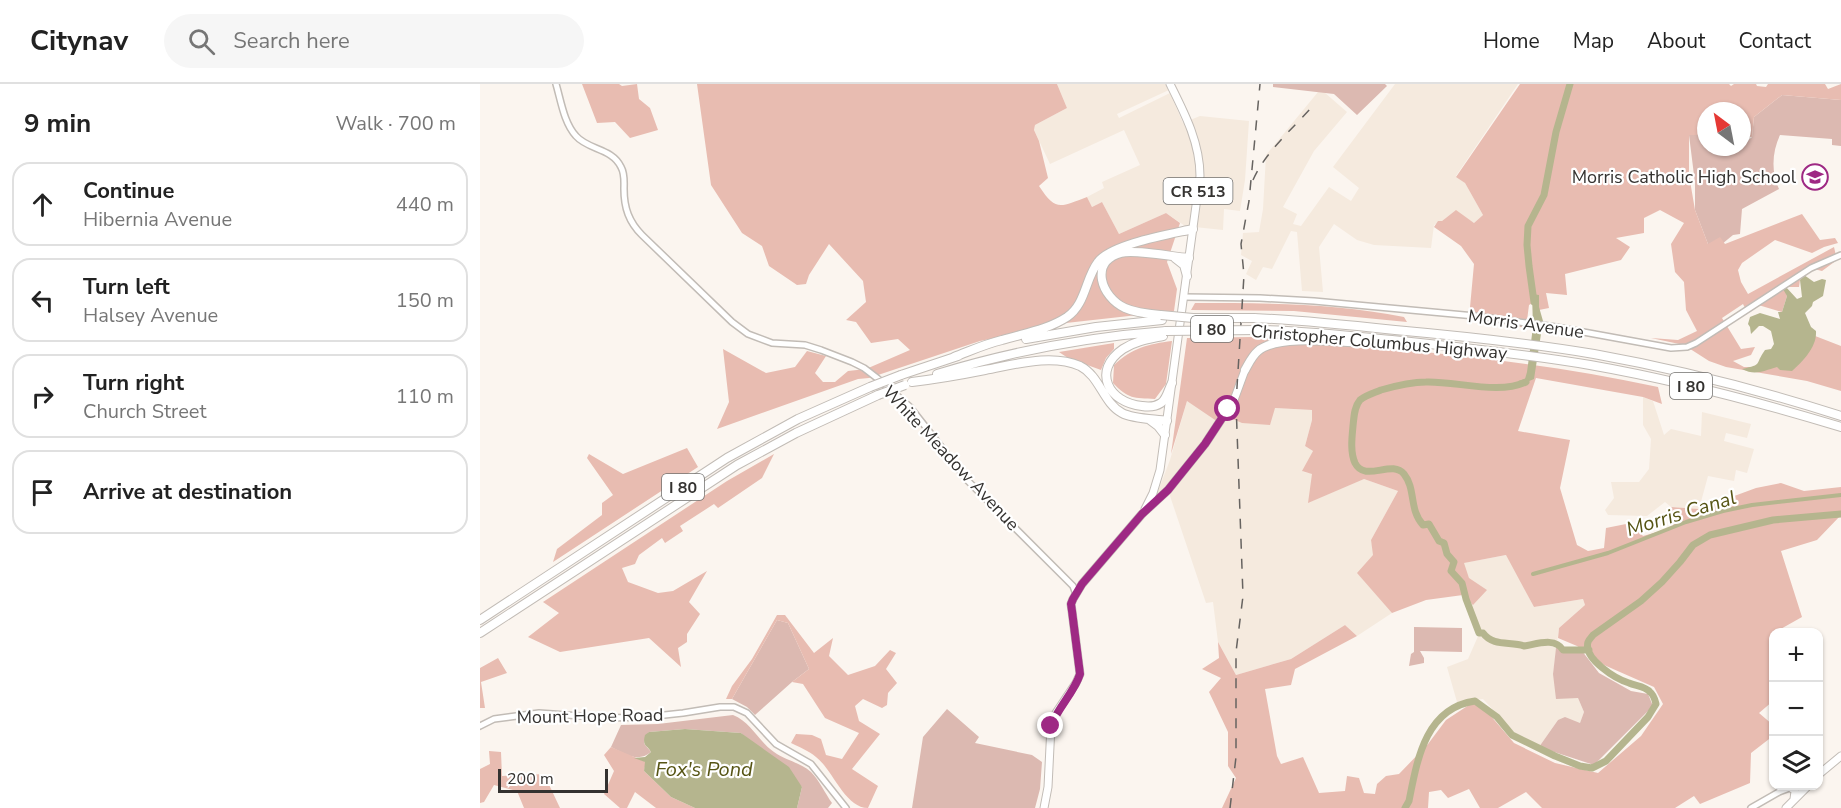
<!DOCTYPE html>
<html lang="en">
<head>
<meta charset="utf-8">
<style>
  body { margin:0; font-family:"Nunito Sans",sans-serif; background:#f6f6f6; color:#222 }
  .controls { position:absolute; right:18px; bottom:18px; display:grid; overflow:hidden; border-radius:12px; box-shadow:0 2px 4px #0004 }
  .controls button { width:54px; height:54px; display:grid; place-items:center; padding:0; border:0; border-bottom:2px solid #e0e0e0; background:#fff; color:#222; font:30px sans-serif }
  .compass { position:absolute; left:1217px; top:18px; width:54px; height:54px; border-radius:50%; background:#fff; box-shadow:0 2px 4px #0004; rotate:328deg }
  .scale { position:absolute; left:18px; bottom:15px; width:110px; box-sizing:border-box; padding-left:6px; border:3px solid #343230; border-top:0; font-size:16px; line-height:21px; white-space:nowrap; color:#343230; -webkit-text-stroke:4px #fff; paint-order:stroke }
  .stop { position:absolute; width:18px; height:18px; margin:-14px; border:4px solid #9e2984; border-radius:50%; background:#fff }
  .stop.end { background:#9e2984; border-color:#fff; box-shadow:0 2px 6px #0008 }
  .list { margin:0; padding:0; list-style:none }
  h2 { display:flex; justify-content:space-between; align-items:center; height:78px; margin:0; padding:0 24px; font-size:26px }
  h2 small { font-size:20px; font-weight:400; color:#767676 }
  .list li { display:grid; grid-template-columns:39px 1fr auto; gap:18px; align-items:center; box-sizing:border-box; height:84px; margin:0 12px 12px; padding:0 12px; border:2px solid #e0e0e0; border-radius:18px }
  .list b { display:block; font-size:22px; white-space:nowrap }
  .list p { margin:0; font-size:20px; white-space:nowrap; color:#767676 }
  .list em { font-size:20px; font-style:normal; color:#767676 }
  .icon { flex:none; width:33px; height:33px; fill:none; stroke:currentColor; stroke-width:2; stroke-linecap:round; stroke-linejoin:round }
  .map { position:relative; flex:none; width:1361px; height:724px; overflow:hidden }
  header { display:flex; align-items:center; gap:36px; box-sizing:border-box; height:84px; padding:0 30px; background:#fff; border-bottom:2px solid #e0e0e0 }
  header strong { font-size:28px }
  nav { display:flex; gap:33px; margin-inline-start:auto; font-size:21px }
  .search { width:420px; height:54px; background:#f6f6f6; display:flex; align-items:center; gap:15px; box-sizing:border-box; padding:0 21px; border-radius:33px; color:#767676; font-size:22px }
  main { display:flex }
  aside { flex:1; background:#fff }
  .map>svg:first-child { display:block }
</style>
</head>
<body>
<header>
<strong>Citynav</strong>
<div class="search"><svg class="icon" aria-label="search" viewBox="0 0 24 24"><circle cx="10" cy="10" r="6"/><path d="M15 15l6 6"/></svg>Search here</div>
<nav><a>Home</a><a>Map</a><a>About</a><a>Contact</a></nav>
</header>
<main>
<aside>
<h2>9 min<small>Walk · 700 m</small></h2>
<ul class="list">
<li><svg class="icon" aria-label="ahead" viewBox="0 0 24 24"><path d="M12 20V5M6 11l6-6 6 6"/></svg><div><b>Continue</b><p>Hibernia Avenue</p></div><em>440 m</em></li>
<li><svg class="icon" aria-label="left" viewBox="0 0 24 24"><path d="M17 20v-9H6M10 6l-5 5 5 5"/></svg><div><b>Turn left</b><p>Halsey Avenue</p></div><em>150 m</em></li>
<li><svg class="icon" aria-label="right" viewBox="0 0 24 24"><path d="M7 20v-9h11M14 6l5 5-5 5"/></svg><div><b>Turn right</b><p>Church Street</p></div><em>110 m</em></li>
<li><svg class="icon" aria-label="arrive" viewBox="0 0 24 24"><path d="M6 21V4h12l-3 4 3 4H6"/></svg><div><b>Arrive at destination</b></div></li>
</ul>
</aside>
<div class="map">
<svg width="1361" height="724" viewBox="0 0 1361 724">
  <rect width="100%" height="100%" fill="#fbf5ef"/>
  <path fill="#f5eade" d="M577 0H685L689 6 637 30 639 34 690 9 703 39 720 32 769 37 765 96 760 127 744 125 743 146 705 142 686 129 639 150 622 118 612 123 607 113 624 104 622 98 660 81 644 46 570 80 554 46 555 41 587 24Z
    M915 0H1038L976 92 985 99 1003 131 994 139 975 127 962 137 954 141 951 164 894 161 877 156 854 140 839 163 843 208 822 207 817 148 811 147 792 185 783 183 776 196 766 190 772 177 761 171 763 149 779 148 783 125 786 71 838 8H844L867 28 834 67 803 123 817 130 813 140 821 142 849 103 871 117 879 104 853 83Z
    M1163 313 1173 317 1184 351 1191 345 1221 352 1222 328 1271 340 1267 354 1246 349 1244 357 1274 365 1267 389 1256 386 1254 397 1228 392 1219 425 1191 423 1185 418 1167 432 1128 431 1125 426 1134 414 1131 398H1159L1169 385 1171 355 1163 341Z
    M707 317 745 332 794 324 832 326V336L825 362 833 367 823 388 884 395 918 407 891 456 901 505 912 529 877 552 865 541 811 575 756 591 738 558 733 518 726 519 687 403 675 415 690 376Z
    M1027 471 1054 523 1103 515 1105 521 1079 544 1073 590 1098 614 1104 628 1100 639 1078 636 1059 663 1034 648 1003 615 977 618 967 583 988 575 999 550 983 511 989 494 983 479Z"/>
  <path fill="#dcb9b1" d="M793 0H905L907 2 877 31 854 10 793 3Z
    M1302 11 1361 16V62L1352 61V55L1300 51C1292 68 1291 88 1299 105L1262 125 1260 150 1253 151 1242 160H1228L1215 126V99L1209 51H1226V63H1262V58L1265 59 1272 53 1274 33Z
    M297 536 308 539 329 585 312 598 275 631 267 623 252 615Z
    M934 543 982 544V568L940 567 944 574V579L929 582 931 570 934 568Z
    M1076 564 1102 567 1119 589 1151 607 1168 610 1173 622 1114 681 1059 663 1078 636 1085 633 1100 639 1104 628 1098 614 1076 615 1073 590Z
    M467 625 499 653 495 659 552 671 562 678 560 705 555 724H432L443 653Z
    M253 631C271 638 279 658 294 668 306 677 320 678 331 688 339 696 345 709 352 719L348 724H317L322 703 261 649 205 645 169 648C161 662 164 658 171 668 158 679 145 670 131 663L141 641 178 640Z"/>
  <path fill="#e8bcb1" d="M102 0H139L142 2 157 0 159 15 170 24 178 46 150 54 135 38 117 39Z
    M217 0H577L587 24 555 41 554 46 559 57 568 94 559 102C576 128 580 123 607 113L612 123 622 118 639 150 686 129 700 139 687 178 697 205 694 227 586 239 500 257 389 294 378 295 237 345 249 318 243 265 286 289 315 283 327 267 346 272 335 289 343 298H355L368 287 386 285 430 266 418 255 391 259 376 238 366 236 386 218 383 197 349 160 329 191 326 200 317 201 289 182 282 162 262 149 231 101Z
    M1040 0H1249L1251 2 1254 0H1276L1277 2 1286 3 1288 0H1345L1348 5 1361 0V16L1302 11 1274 33 1272 53 1262 52V27H1226V51H1209V91L1215 126 1228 160 1240 153 1245 160 1322 130 1340 156 1355 154 1358 159 1344 163 1332 169 1295 156 1262 179 1258 186 1261 198 1268 210 1354 163 1357 176 1342 187 1330 184 1320 196 1319 203H1305L1307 212 1302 228 1275 220 1265 224 1263 220 1242 234 1261 265 1275 263 1271 271 1253 277 1264 283H1279L1330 250 1361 262V307L1327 297 1246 283 1229 277 1204 261 1171 254 1198 256 1217 247 1206 226 1204 198 1195 188 1191 160 1204 139 1180 126 1164 134V149L1136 154 1150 163 1141 176 1085 190 1087 211 1066 209 1069 224 1059 226 1056 217 1049 221 1046 244 989 234 994 180 981 162 954 143 958 137H962L976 126 994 139 1003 131 985 99 976 93Z
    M715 219C784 219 856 219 924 233L927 238 814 227 711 226Z
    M772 253C820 256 869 261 917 265 1005 274 1092 284 1178 303L1182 320 1163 313 1056 294 1038 347 1090 356 1080 404 1097 461 1108 467 1124 464 1126 444 1151 439 1163 452 1191 444V423L1219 425 1276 404 1301 399 1324 407 1361 403V431L1337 456 1301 467 1322 533 1297 547V548H1294L1293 617 1279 629 1293 641V652L1271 669 1270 699 1220 720 1214 712 1195 724H1062L1046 708 1018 724H1000L989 705 968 714 961 706 949 708 948 724H742L756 694 748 682V648L729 608 741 594 722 585 739 574 738 558 756 591 811 575 865 541 877 552 815 585 811 601 785 605 797 672 801 680 823 673 839 709 865 707 867 692 879 694 884 709 895 710 897 700 906 692 919 690 948 660 966 636 992 619 1004 624 1034 659 1075 679 1118 689 1161 652 1183 620 1174 603 1124 581 1097 562 1078 554 1079 544 1105 521 1103 515 1054 523 1026 471 984 479 989 494 1007 506 993 521 983 511 946 516 912 529 877 489 893 471 891 456 918 407 884 395 828 419 832 390 822 387 833 367 825 362 832 336V326L795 324 790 341 762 339 746 332 741 340 707 317 691 370 707 254Z
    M692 257 686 300 675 315C654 314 648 315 633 299L634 281C652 264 668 260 692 257Z
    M634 259V265L626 274 621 286 588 274 579 268Z
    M207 364 218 383 73 478 77 465 122 431V419L133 411 107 374 109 370 143 390Z
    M294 370 282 394 238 424 234 420 200 442 203 447 185 459 182 454 159 471 155 480 142 484 148 498 178 509 193 507 227 487 209 518 220 530 207 550V558L198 564 201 583 169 554 80 568 48 553 79 529 63 518 247 397Z
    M297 531H305L334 569 353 554 349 572 368 591 395 582 410 566 416 569 406 585 417 599 408 609 407 621 402 624 383 615 375 622 379 637 400 650 372 685 398 702 388 724C365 724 353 686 336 673 329 667 319 663 311 659L316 650 332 651 341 655 346 671 362 675 379 649 345 634 323 600 312 598 329 585 308 539 297 536 252 615H246L252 602 272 575Z
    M18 574 27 589 1 598 5 624H0V584Z
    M131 663 166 678 164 687 191 713 215 724H176L155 708 147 724H140L124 710 134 687 124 671Z
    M9 667 21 668 22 692 64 690 80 724H44L37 707 14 701 4 718 0 719V685L10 680Z"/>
  <path fill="#b5b58e" d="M1324 191 1334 198 1342 195 1346 196 1343 212 1333 218 1332 222 1325 229 1331 243 1336 247C1337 263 1323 277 1312 287L1300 286 1297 283C1283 287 1275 292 1262 285 1284 280 1274 281 1285 266L1291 265 1294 260 1291 247 1283 242H1279L1271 250 1270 243 1268 240 1270 233 1280 229 1300 235 1298 228H1302L1307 212 1303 205 1305 202 1317 215 1322 213 1320 196Z
    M1052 210 1059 211V223L1063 237 1054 295 1040 301 1038 297 1045 295 1047 288 1053 243Z
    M205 645 261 649 309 683 322 703 317 724H215L191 713 164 687 165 678 154 674 165 673 171 668C167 660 162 663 165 651L169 648Z"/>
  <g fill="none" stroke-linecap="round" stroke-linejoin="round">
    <path stroke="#b5b58e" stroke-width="4" d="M1053 490 1128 469 1206 438 1243 427 1272 421 1361 411"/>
    <path stroke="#b5b58e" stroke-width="7" d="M1054 218 1049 182 1047 161 1048 142 1064 111 1076 48 1090 0
      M1046 298C1019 311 976 297 946 298 931 298 915 302 901 306 894 309 886 311 880 316 874 323 874 333 873 342 872 353 870 368 875 379 885 399 912 375 924 390 936 405 929 426 943 441L949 440 959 457 964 459 967 470 974 478 971 487 982 499 986 515 999 549H1003C1013 563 1031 557 1044 562 1057 560 1075 553 1083 566H1109
      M925 724 929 717C937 677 945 624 995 617L1017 633 1032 651 1075 672 1100 682 1112 684 1126 677 1168 633 1176 620C1175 616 1174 611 1170 608 1165 602 1156 602 1149 599 1136 595 1103 575 1108 558 1109 555 1112 553 1113 551L1161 517 1182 498 1200 478 1213 461 1230 451 1293 436 1361 430"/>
    <g stroke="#c2bcb6" stroke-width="8">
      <path id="tertiary" d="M76 0C81 17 84 39 96 52 108 66 132 64 141 83 145 90 144 98 144 105 144 124 149 138 162 151L252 238 268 250 292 259 325 261 341 266 372 278 384 284 397 294 430 323 488 397 593 502 596 510
        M704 213 780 214 834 217 995 232 1076 243 1191 264 1207 263 1216 259 1331 184 1361 171
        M0 642 14 635 59 629 128 634 166 633 203 629 240 623H254L267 629 296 660 331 680 366 724
        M1271 724 1299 708 1315 702"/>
    </g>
    <g stroke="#c2bcb6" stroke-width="9">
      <path id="primary" d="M665 425 673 409 680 386 720 92C720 59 705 30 690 0
        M1338 691 1361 672
        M1310 703 1315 707 1314 715
        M564 724 568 703 571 642 576 629 596 599 600 590 592 527 591 520 593 515 602 500 662 430 688 406 725 360 754 316 765 286
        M1306 724 1328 702"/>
    </g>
    <g stroke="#c2bcb6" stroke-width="10">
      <path id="motorway" d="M695 174 704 181 707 192
        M681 231C669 230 656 229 645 224 621 213 609 178 641 169 654 165 693 173 709 174
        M713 234H761
        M774 234C821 236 868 241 915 246 982 252 1048 259 1114 270 1197 285 1280 306 1361 332
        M777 246C822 246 867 252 912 256 979 263 1045 270 1110 281 1195 296 1279 318 1361 343
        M683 252C669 255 655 257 643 265 611 287 629 319 662 322 668 323 675 323 681 319 687 315 688 306 692 299
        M546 255 616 243 682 236
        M474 273C490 267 505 260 522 256 545 249 567 246 587 233 606 220 605 195 618 178 631 160 691 150 713 145
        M765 286C769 279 772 272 778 267 798 250 858 258 884 259
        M457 290C532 267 608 253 686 247
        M421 291 478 272
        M432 298C456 295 480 291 505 286 533 281 571 269 600 282 620 292 623 319 642 329 653 335 674 335 687 337
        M670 336 678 342 685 351
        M0 536 247 374 318 335 390 303
        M0 549 257 381 316 349 398 311"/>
    </g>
    <use href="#tertiary" stroke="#fff" stroke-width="5"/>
    <use href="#primary" stroke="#fff" stroke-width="7"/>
    <use href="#motorway" stroke="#fff" stroke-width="8"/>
    <path stroke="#666360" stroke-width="1.5" stroke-dasharray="10 10" stroke-linecap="butt" d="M773 96C784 70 812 45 831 24
      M750 724 756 673V568L763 512 756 319 764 191 761 160 769 117 780 0"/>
    <g stroke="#c2bcb6" stroke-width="10" stroke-linecap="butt">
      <path id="motorway-bridge" d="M681 231 713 234
        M761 234H774
        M686 247 777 246
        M390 303 421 291
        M398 311 425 301"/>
    </g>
    <use href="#motorway-bridge" stroke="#fff" stroke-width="8"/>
  </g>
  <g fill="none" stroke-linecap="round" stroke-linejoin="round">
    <path stroke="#9e2984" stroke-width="8" d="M571 642C578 623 594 609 600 590L592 527 591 520 593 515 602 500 662 430 688 406 725 360 748 325"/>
  </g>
  <defs>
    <g id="school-ring" transform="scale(1.35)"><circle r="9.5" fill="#fff" stroke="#9e2984" stroke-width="1.5"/><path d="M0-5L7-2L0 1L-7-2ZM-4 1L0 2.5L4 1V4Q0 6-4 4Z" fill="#9e2984"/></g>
  </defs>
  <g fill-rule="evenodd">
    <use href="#school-ring" x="1335" y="93"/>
  </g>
  <g text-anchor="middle" stroke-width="4.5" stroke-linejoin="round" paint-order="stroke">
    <g fill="#fff" stroke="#71706e" stroke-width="1.5">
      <rect x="683.5" y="94" width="69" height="26" rx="4.5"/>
      <rect x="711" y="232" width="42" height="26" rx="4.5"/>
      <rect x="1190" y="289" width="42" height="26" rx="4.5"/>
      <rect x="182" y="390" width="42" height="26" rx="4.5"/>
    </g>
    <g font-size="16" font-weight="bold" fill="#343230">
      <text x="718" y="113">CR 513</text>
      <text x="732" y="251">I 80</text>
      <text x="1211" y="308">I 80</text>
      <text x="203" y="409">I 80</text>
    </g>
    <g font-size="18" fill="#343230" stroke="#fff" text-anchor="end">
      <text x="1316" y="99">Morris Catholic High School</text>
    </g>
    <g font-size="18" fill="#343230" stroke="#fff">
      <text transform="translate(1046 240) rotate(8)" y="6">Morris Avenue</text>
      <text transform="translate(899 258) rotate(5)" y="6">Christopher Columbus Highway</text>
      <text transform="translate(471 374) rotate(47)" y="6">White Meadow Avenue</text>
      <text transform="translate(110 632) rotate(-1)" y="6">Mount Hope Road</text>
    </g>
    <g font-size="20" font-style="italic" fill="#565414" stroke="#fff">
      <text transform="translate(1201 429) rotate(-17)" y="7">Morris Canal</text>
      <text x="224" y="692">Fox's Pond</text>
    </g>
  </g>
</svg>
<div class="controls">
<button>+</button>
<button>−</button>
<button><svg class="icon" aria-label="layers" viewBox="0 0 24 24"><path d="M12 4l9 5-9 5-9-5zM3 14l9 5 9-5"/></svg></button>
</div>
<svg class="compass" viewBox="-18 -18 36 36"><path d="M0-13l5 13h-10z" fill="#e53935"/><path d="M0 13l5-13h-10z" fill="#767676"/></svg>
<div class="scale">200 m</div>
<div class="stop" style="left:748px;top:325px"></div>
<div class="stop end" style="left:571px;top:642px"></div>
</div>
</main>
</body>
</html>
